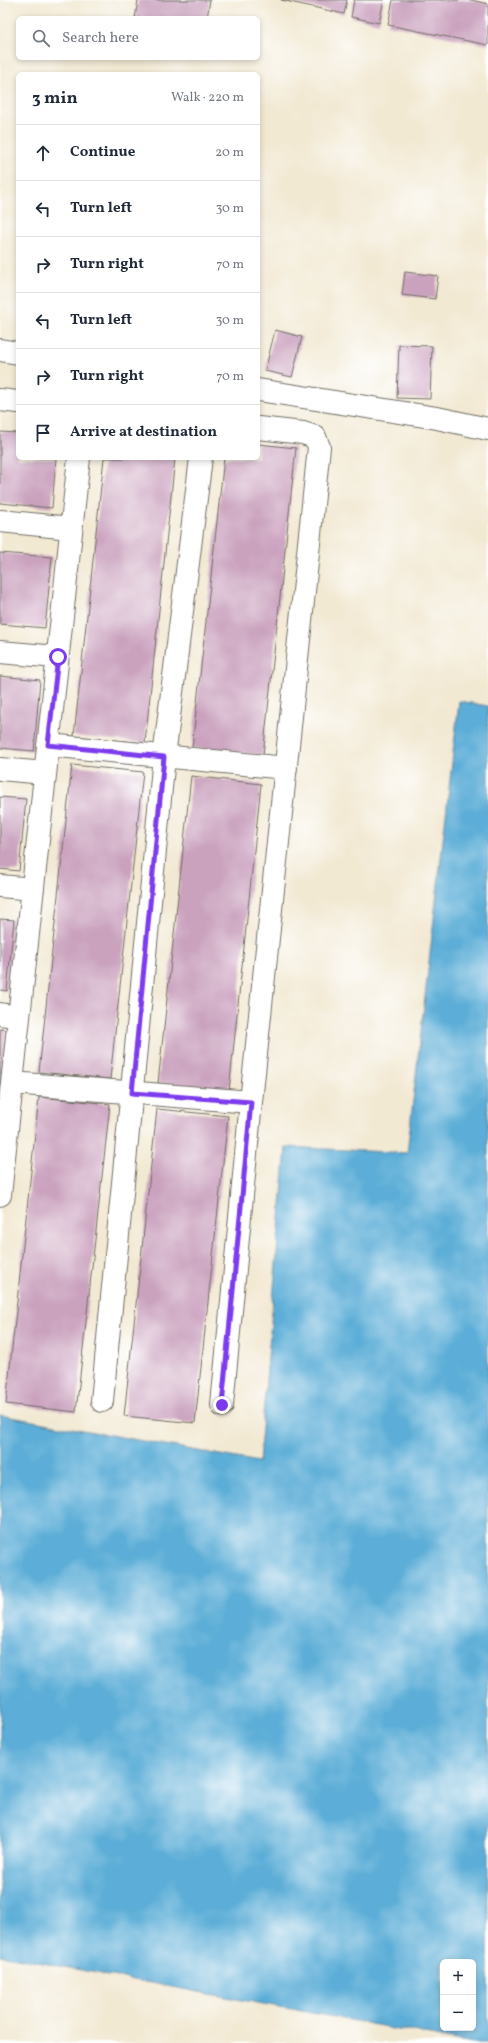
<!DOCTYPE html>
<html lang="en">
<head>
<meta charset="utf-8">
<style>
  body { margin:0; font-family:Vollkorn,serif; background:#f2f2f3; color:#1f2937 }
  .controls { position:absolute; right:12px; bottom:12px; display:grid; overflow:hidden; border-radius:6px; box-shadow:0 2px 6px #0003 }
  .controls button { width:36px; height:36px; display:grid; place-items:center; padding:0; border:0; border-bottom:1px solid #e0e1e3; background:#fff; color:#1f2937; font:20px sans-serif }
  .stop { position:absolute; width:12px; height:12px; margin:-9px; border:3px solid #7c3aed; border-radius:50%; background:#fff }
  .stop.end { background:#7c3aed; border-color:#fff; box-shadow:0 1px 4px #0008 }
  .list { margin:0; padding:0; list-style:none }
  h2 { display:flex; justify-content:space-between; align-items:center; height:52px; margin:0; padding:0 16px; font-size:17px }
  h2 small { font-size:13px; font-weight:400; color:#747a83 }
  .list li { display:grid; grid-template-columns:26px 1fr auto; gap:12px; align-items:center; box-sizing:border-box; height:56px; padding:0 16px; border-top:1px solid #e0e1e3 }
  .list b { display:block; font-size:15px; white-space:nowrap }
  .list em { font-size:13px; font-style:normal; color:#747a83 }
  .icon { flex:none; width:22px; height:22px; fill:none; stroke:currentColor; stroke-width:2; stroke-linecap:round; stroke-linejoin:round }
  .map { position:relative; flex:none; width:488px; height:2043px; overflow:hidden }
  .search { position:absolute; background:#fff; box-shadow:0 2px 6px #0003; left:16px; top:16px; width:244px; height:44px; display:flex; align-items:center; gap:10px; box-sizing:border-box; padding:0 14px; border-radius:6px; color:#747a83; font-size:15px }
  .panel { position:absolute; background:#fff; box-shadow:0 2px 6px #0003; left:16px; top:72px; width:244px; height:388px; border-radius:6px }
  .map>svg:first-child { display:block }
</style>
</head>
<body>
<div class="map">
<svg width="488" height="2043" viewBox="0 0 488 2043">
  <rect width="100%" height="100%" fill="#fff"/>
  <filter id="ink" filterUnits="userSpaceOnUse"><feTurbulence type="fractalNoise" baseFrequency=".025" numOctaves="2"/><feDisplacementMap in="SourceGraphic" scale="8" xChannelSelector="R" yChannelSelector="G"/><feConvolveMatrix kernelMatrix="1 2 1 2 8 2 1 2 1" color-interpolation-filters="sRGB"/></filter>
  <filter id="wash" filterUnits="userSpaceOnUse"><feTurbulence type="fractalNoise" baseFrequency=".012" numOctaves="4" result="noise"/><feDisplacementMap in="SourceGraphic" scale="16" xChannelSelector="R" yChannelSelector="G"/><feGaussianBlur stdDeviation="0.9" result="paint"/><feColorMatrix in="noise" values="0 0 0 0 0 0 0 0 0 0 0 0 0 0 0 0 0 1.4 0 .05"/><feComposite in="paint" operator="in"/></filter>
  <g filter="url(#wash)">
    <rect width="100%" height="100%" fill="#f2e9d3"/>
    <path fill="#5cadd7" stroke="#446c81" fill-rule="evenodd" d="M459 701 488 706V2043H473L0 1955V1415L259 1462 286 1147 407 1153ZM443 1962H473V2028H443Z"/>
    <g id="blocks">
      <path fill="#caa2be" d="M138 0H210L207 18H135Z
        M281 0H347L344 14Z
        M354 0H384L379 23 351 17Z
        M393 0H471L488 4V45L388 25Z
        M405 272 438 276 435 299 402 295Z
        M275 330 302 337 292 377 265 371Z
        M399 345 432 346 430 399 397 398Z
        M0 432 18 433V458H56L52 508 0 503Z
        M258 444 296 448 263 755 192 748 224 458H258Z
        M104 458H175L145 743 74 736Z
        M0 553 52 557 45 628 0 624Z
        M0 676 40 680 34 751 0 748Z
        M72 765 143 772 110 1079 39 1072Z
        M191 776 261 784 229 1091 158 1083Z
        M0 797 26 799 19 871 0 869Z
        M0 919 14 920 7 991 0 990Z
        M0 1029 7 1030 1 1085H0Z
        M39 1097 110 1104 76 1412 6 1404Z
        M157 1109 228 1116 195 1423 124 1416Z"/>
    </g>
  </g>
  <g filter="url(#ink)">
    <use href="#blocks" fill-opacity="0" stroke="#716e66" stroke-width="1"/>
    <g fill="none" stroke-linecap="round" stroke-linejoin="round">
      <g stroke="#716e66" stroke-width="24">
        <path id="street" d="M0 350 18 353
          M258 390 437 418 488 429
          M0 400 18 402
          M0 521 71 528
          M0 652 57 657
          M48 745 286 768
          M0 769 45 773
          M0 886 33 889
          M0 1014 19 1017
          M12 1083 251 1102
          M0 1195 79 458
          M102 1401 164 757 201 458
          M222 1405 251 1102 319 447 315 437 303 433 258 428"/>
      </g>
      <use href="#street" stroke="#fff" stroke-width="22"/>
    </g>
  </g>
  <g fill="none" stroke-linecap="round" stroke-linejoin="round" filter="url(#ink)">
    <path stroke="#7c3aed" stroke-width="5" d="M58 657 48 745 164 757 132 1093 251 1102 222 1405"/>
  </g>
</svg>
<div class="controls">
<button>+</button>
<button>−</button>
</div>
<div class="stop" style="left:58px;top:657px"></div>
<div class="stop end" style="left:222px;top:1405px"></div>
<div class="search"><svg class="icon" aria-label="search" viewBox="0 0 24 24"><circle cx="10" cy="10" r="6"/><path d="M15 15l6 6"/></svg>Search here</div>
<section class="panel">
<h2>3 min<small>Walk · 220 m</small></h2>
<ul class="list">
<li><svg class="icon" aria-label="ahead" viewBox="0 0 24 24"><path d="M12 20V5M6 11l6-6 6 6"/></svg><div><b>Continue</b></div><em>20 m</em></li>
<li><svg class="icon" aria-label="left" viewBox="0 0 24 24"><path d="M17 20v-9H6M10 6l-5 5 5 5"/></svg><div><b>Turn left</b></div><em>30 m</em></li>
<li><svg class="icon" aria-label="right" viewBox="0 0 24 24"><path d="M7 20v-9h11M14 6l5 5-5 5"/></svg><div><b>Turn right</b></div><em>70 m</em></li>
<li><svg class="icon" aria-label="left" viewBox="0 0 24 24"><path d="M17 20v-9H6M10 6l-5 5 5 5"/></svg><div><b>Turn left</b></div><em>30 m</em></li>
<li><svg class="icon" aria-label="right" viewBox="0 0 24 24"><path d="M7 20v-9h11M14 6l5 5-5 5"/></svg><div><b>Turn right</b></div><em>70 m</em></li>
<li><svg class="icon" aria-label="arrive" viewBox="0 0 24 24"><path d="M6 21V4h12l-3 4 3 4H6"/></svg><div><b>Arrive at destination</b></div></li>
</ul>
</section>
</div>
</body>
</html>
